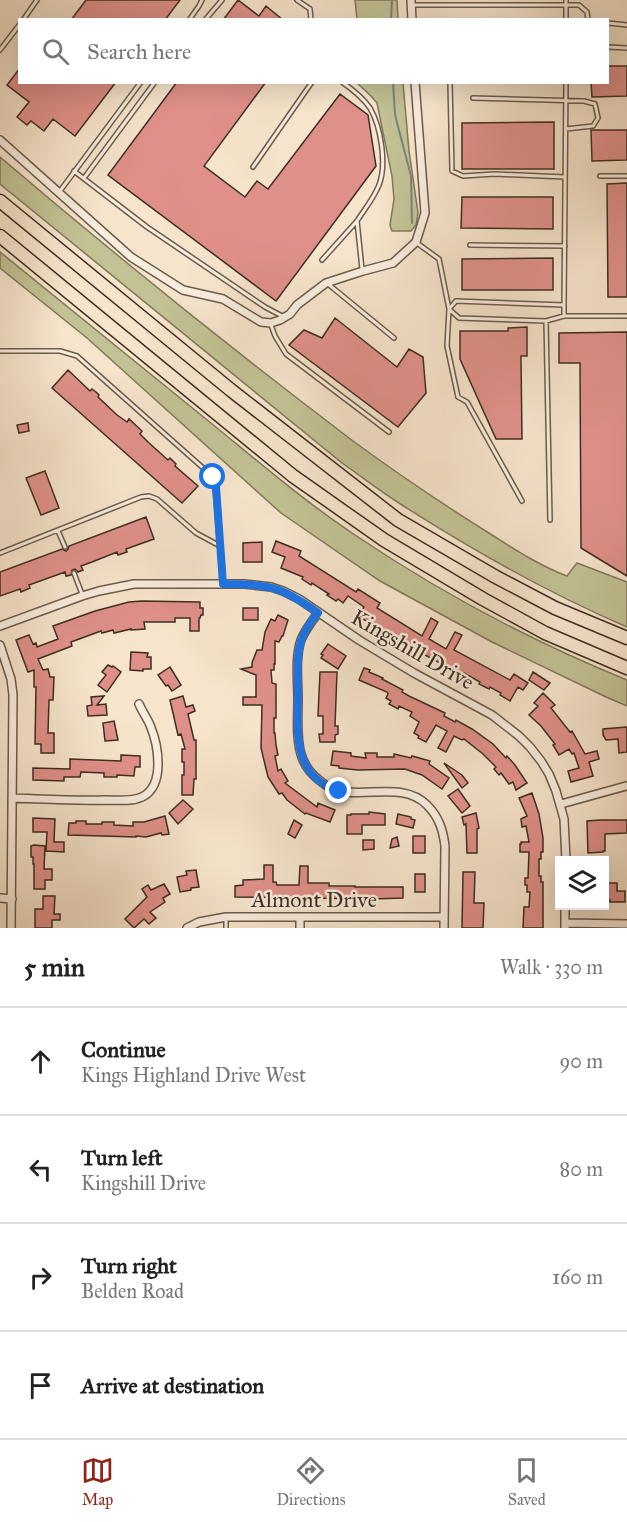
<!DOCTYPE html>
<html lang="en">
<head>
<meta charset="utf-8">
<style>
  body { margin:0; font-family:"IM FELL Great Primer",serif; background:#f6f6f6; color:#222 }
  .controls { position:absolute; right:18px; bottom:18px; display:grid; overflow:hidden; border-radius:0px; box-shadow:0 6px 24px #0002 }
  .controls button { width:54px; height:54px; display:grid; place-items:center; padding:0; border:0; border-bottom:2px solid #e0e0e0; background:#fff; color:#222; font:30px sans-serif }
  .stop { position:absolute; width:18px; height:18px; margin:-14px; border:4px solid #1a73e8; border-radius:50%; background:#fff }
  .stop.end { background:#1a73e8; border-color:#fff; box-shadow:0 2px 6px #0008 }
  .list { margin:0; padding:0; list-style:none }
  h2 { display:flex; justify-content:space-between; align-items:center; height:78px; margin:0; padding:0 24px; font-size:26px }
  h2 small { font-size:20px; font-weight:400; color:#767676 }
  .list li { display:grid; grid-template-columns:39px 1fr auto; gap:18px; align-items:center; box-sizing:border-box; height:108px; padding:0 24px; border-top:2px solid #e0e0e0 }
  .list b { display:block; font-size:22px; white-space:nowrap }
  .list p { margin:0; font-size:20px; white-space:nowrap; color:#767676 }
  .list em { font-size:20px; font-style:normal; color:#767676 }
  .icon { flex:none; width:33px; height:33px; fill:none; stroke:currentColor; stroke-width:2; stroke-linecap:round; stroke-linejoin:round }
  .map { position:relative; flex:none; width:627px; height:928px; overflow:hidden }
  .search { position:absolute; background:#fff; box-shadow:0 6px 24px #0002; left:18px; right:18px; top:18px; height:66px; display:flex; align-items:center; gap:15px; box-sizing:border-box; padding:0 21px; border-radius:0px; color:#767676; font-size:22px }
  .sheet { height:510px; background:#fff }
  nav { display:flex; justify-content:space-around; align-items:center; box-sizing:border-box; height:84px; border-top:2px solid #e0e0e0; background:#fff; font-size:16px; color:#767676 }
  nav a { display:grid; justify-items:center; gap:3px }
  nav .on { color:#8f2418 }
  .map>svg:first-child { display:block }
</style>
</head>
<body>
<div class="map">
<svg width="627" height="928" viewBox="0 0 627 928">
  <rect width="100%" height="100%" fill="#f6e4cc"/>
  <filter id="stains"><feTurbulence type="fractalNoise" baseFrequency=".00333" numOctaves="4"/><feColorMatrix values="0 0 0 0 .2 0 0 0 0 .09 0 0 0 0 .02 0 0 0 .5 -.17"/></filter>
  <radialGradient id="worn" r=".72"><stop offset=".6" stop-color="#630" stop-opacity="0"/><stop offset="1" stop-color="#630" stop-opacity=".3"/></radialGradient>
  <path fill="#c2c294" stroke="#80785a" stroke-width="1.5" d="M355 0H397L398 19H357Z
    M357 83H403L409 151 418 213 416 225 411 231H392L390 225 394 199 392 176 377 103 371 96Z
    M0 157C115 255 233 350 353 441 398 474 444 505 492 535 516 550 540 566 567 576L577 563 627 582V627C548 593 474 551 402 505 381 492 362 477 342 463L0 184Z
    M0 252C67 306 134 360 201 415 252 456 301 499 355 535 441 593 531 641 627 680V706L606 697 492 642 380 581 281 513 87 338 0 268Z"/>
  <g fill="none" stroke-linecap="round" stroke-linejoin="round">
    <path stroke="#7b8383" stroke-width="2" d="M391 20 392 0
      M393 82 395 115 411 176 412 223"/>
  </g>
  <path fill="#e0908a" stroke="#3e2e21" stroke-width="1.5" d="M86 0H180L165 20H71Z
    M238 0 259 16 266 6 283 20H223Z
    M608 66H627V96L592 97 591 82H608Z
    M20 68V82H116L75 136 53 119 44 131 31 121 27 125 17 117 29 102 7 85Z
    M177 82H266L204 166 245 197 257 181 268 189 340 94 368 115 376 166 276 301 108 175Z
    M554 122V169H462V123Z
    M591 130H627V160L592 161Z
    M627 183V297H608L607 184Z
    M462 197H553V229L461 228Z
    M553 258V290H462V259Z
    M335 318 397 367 409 349 423 357 426 393 398 427 289 345 304 330 322 338Z
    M527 327V356H521L522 439H496L460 359V331H508V328Z
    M627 332V576L581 548 580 363H559V333Z
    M68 370 90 391 92 389 96 392 99 395 98 397 117 415 127 422 129 419 142 431 140 434 148 442 168 460 170 458 176 464 175 466 198 486 182 503 52 388Z
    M28 423 29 431 19 433 17 425Z
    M45 471 59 508 41 515 26 478Z
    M146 517 154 539 126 549 127 552 118 555 117 552 92 562 81 566 83 570 78 572 75 569 72 570 71 575 66 576 65 572 29 585 30 588 21 592 20 589 0 596V572L62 549 66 551 68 549 69 546Z
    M276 541 301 551 299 556 356 592 358 589 380 603 377 608 422 636 431 618 438 622 429 639 446 649 455 632 462 635 454 650 510 680 514 674 528 683 523 690 518 687 510 701 500 695 501 693 490 687 489 689 479 684 480 682 471 677 464 673 463 675 404 644 358 616 364 607 348 596 343 603 338 599 336 601 327 595 329 594 312 583 311 585 302 579 303 577 281 568 285 557 272 552Z
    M262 542V562H243V543Z
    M142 601 200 602V608H203V615H201L200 618H199V631H190V618H175V622H144L145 629 131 630V629L114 633 113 630 102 633 101 631 71 642 72 646 38 659 43 670 48 669 50 677H54L53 700H49L48 733H54V753H41V744H35L36 687H34V670L28 672 16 640 29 635 33 644 36 643 37 647 58 639 53 626 95 611 129 602Z
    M243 608H258V620H243Z
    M278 615 288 620 283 636H282L279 642 275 641V664H274V670H271L272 683 276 684V718H274V733H275L276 745 278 755 275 756 278 771 281 769 288 781 285 783 317 807 318 803 335 810 330 822 306 813 305 814 287 800 282 793 279 794 268 777 261 748 262 705H243V697H256V675L241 669 252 667V663L257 650H262L265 632 271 619 275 621Z
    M328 644 346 656 338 669 321 658 323 655 321 654Z
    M131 652 148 653 147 657H151V669H143V671L130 670Z
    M108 665 112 667 113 666 121 672 107 692 98 685 106 675 102 672Z
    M170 667 181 685 172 691 168 685 166 686 158 675Z
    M364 668 370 670 369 672 383 678 382 679 403 690 402 692 409 696 445 713 444 716 455 722 456 720 472 729 493 744 506 758 507 756 515 765 527 783 516 790 513 782 509 784 501 773 499 775 494 769 496 767 483 754 464 739 462 740 454 736 446 752 438 748 447 731 436 725 426 742 418 738 419 736 414 733 419 722 410 716 412 712 399 706 398 709 389 704 391 701 386 698 388 694 387 692 359 680Z
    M320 672H337L335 726H338V734L335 735V742H320L319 734H323V716H318Z
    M533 672 550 683 544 690 529 680Z
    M543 693 555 705 551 708 570 732 572 731 585 754 597 751 599 759 589 762 593 776 571 782 568 771 579 768 574 753 572 754 569 749 559 755 553 745 555 744 541 726 529 715 538 706 534 703Z
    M104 696 97 705 106 704 107 715 88 716 87 706 92 705 91 697Z
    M183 696 186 707 193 705 195 711 188 714 194 740H196V779H194L193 795H182V775H184V762H182V749H185L181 734 178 735 170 700Z
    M114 721 118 740 105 741 103 723Z
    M627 727V752L619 753 618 739 606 740 603 735V729Z
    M333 751 351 753V756L366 758 365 753H377V757H394V754L411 758 412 756 430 761 429 764 449 778 442 789 422 775 405 769 358 770 339 768V766L331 765Z
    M121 755 140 756V767H135L134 776 117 775V777H104V773L81 772 80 777H64V781L33 780V768L70 769V759L121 761Z
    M444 763 462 775 468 783 462 788Z
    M458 789 470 806 462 813 448 796Z
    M532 793 539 814 543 838V852H541V859H539V876H541V882H543V928H523L524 907H529L530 892H527V885H525V878H528L529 852H520V844H521V842H529L526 826 522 827 521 819 527 816 519 798Z
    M183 800 193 809 178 824 169 813Z
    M369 812 385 814V825H362V834H347V815H351V814H369Z
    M476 813 479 828 477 829V853H467L466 824 464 825 462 817Z
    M398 814 411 817V819L415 820 413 828 396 824Z
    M165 816 169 834 162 835 161 833 146 837 136 836V837L68 835 69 823H76V821H86V824H102V822H114V825L133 826V822H144Z
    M33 818 55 819 54 842H64V852L46 851 47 832H33Z
    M294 820 302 825 295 838 288 834Z
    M601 820H627V833L605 834V851H603V852L588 853 587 821Z
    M413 836H425V853H413Z
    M397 837 399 846 390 848 392 839Z
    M363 840H374V849L363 850Z
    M34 845 45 846 44 869H52V880H45V889H34V864H33V857H31V846Z
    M264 865H273V882H276L277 885H299L300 866H308V883H329V886H355V887H403V898L371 899 235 897V886L243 885V880L264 879Z
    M196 870 199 887 191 888V890L180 892 177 877 187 875 186 871Z
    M463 872H475L474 903H484L483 928H462Z
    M415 874H425V892H415Z
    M605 883H617V891H625V902H610V900H605Z
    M164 884 170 894 163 898 165 902 150 912 156 918 149 924 144 919 134 928 125 919 147 897 142 889 148 885 151 890Z
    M43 896H55L54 914H60V920H52V928H35V909H43Z"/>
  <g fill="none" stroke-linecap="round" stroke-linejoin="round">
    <g stroke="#6c5c4c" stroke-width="6">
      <path id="service" d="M297 0 310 9 311 20
        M412 5H566V0
        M23 20 37 0
        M189 20 199 6 202 0
        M205 20 222 0
        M566 20V5H579L587 12 588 20
        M608 23 627 25
        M608 47 627 48
        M0 50 20 24
        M342 82C352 89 363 98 370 108 381 127 387 164 379 185 374 198 364 210 357 221
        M450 82 452 171 463 176 495 174 565 177
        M473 98 584 101 595 104 598 118 593 126 566 129
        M253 167 312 82
        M74 171 147 227 265 307 284 317
        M600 176H627
        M84 178 155 82
        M60 191 141 82
        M417 243 439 259 449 309 447 346 458 397 467 402 522 501
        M470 245 565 246
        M322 260 357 221 362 269
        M328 284 394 338
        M564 305V316H627
        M449 309 456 301 564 305 566 82
        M449 309 459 318 546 321 564 316
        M546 321 550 520
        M271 325 275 336 286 354 389 432
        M0 351H60L77 356 211 475 215 487 223 584
        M58 531 65 547
        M0 553 141 497 149 496 157 499 196 533 220 546
        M74 573 82 594
        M226 919V928"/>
    </g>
    <g stroke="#6c5c4c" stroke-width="10">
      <path id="minor" d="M411 0 412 20
        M0 140 131 257 183 290 223 299 261 322 271 323 280 320 290 314 297 305 326 283 363 271 393 263 416 242 425 213 415 82
        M318 613C312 621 305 630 301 640 295 658 298 681 298 700 298 717 296 737 301 754 304 765 310 773 319 780 325 785 331 789 339 791 368 797 404 782 427 805 439 817 443 830 445 846L444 928
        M0 626 82 596 99 591 134 584H244L271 587 283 591 299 599 359 640 414 673 492 715 519 736 530 747 541 761 549 774 556 791 564 819 566 860
        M0 645 11 679 13 695 11 928
        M12 798C43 799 74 801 105 800 117 800 131 802 142 797 166 785 158 744 150 725 147 718 142 711 139 704
        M561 804 626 786
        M0 898 12 899
        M565 923 627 924
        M187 928 199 922 226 917H444
        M300 928V917
        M565 928V906"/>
    </g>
    <g stroke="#3e2e21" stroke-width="15">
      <path id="motorway" d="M0 201 232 391 398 520 496 577 555 608 627 638
        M0 236 293 476 384 540 483 599 545 633 627 668"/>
    </g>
    <use href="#service" stroke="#f9edde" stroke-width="3"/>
    <use href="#minor" stroke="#f9edde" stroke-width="7"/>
    <use href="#motorway" stroke="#f6e4cc" stroke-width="12"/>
  </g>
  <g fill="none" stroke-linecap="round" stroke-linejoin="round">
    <path stroke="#1a73e8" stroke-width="8" d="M213 477 216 487 223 584C268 584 281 586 318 613 311 621 305 630 301 641 296 657 298 676 298 692 298 732 291 776 339 791"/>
  </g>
  <g text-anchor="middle" stroke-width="5" stroke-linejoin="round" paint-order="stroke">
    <g font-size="22" fill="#3e2e21" stroke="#f9edde">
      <text transform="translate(413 649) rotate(30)" y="8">Kingshill Drive</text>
      <text x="314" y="907">Almont Drive</text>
    </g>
  </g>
  <rect width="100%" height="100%" filter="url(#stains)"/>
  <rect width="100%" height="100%" fill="url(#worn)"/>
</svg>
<div class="controls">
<button><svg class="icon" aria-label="layers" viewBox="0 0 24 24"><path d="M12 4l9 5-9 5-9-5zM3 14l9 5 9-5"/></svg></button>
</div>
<div class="stop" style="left:213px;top:477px"></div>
<div class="stop end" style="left:339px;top:791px"></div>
<div class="search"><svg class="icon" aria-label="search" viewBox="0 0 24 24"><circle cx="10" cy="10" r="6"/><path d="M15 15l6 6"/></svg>Search here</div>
</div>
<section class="sheet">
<h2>5 min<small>Walk · 330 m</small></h2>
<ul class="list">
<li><svg class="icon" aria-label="ahead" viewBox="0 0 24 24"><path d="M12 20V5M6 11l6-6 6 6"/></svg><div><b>Continue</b><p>Kings Highland Drive West</p></div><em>90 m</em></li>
<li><svg class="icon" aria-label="left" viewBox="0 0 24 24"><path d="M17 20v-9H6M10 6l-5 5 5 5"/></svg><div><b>Turn left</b><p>Kingshill Drive</p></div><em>80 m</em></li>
<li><svg class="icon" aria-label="right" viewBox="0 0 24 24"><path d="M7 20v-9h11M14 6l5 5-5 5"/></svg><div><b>Turn right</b><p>Belden Road</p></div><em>160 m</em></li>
<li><svg class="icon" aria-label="arrive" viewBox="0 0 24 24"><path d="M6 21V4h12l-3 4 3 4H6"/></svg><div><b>Arrive at destination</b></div></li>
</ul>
</section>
<nav>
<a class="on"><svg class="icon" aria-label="map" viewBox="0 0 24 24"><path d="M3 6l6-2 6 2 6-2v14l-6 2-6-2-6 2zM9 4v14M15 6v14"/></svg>Map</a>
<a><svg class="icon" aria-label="directions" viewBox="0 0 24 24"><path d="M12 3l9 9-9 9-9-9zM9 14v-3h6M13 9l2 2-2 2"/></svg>Directions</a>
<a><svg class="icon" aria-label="saved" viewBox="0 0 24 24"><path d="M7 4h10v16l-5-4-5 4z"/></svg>Saved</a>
</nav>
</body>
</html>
